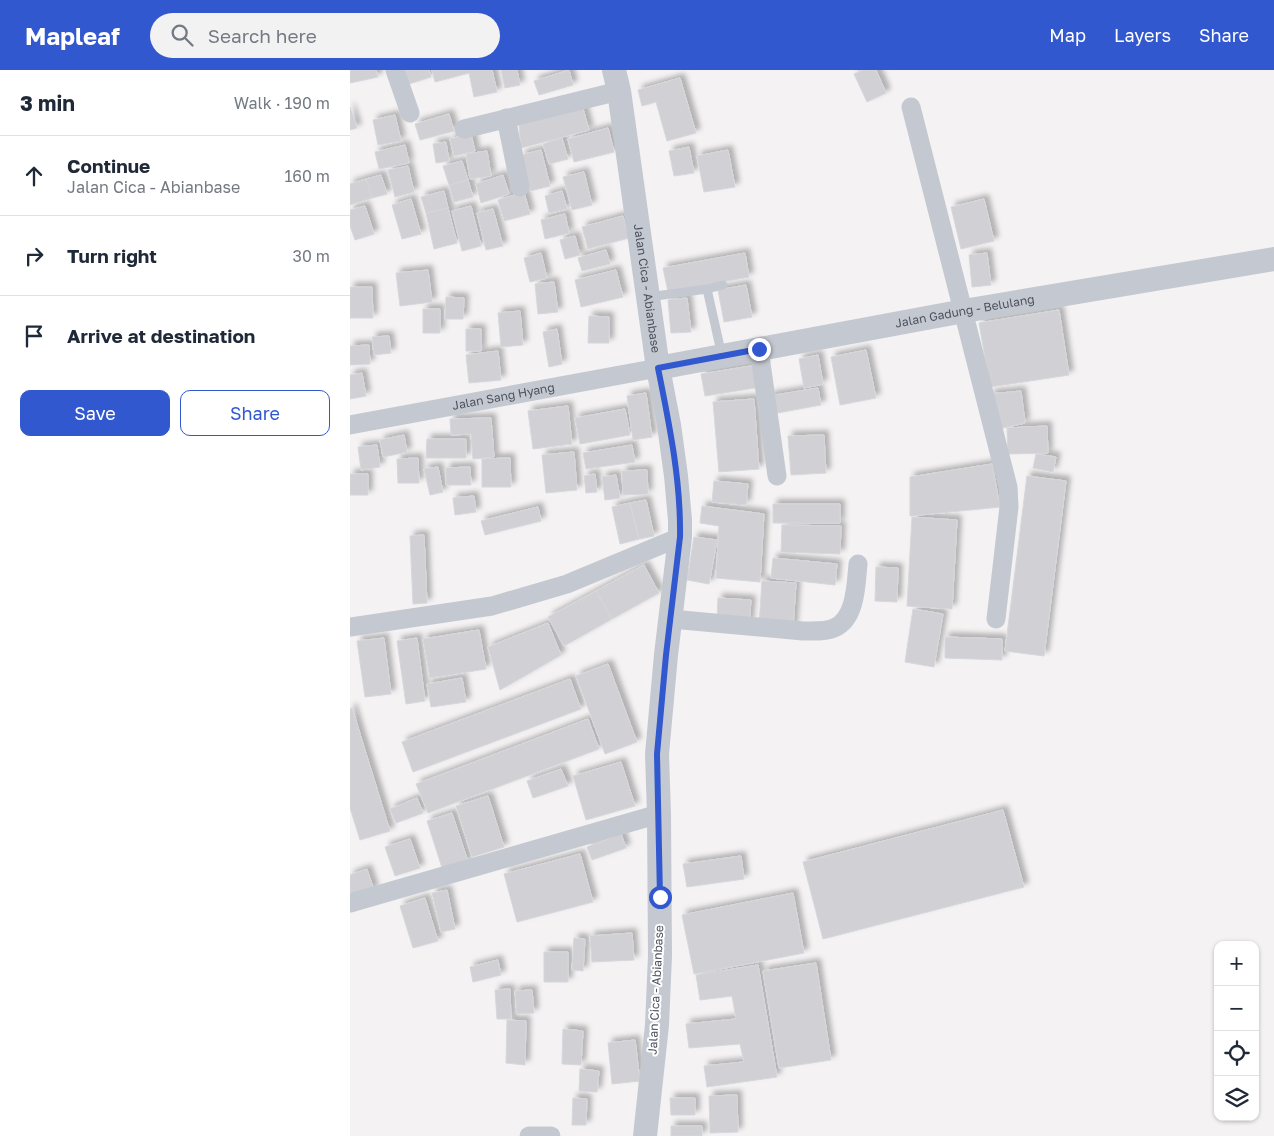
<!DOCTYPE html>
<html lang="en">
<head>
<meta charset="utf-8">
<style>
  body { margin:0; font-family:"Golos Text",sans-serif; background:#f2f2f3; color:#1f2937 }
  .controls { position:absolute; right:15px; bottom:15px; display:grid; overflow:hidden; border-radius:10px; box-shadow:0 1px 4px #0004 }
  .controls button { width:45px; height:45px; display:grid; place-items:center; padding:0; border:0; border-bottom:1px solid #e0e1e3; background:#fff; color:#1f2937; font:25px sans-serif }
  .stop { position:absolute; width:15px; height:15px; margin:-11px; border:4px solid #3158cf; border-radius:50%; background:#fff }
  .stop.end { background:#3158cf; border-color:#fff; box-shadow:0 1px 5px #0008 }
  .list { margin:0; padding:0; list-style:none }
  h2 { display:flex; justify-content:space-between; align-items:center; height:65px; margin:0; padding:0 20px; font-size:21px }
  h2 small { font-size:16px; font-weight:400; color:#747a83 }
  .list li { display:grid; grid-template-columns:32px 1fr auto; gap:15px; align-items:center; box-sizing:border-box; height:80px; padding:0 20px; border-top:1px solid #e0e1e3 }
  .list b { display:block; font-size:19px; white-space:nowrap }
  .list p { margin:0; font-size:16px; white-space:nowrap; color:#747a83 }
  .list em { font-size:16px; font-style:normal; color:#747a83 }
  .actions { display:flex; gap:10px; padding:15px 20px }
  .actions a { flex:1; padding:11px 0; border:1px solid #3158cf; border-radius:10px; text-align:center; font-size:18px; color:#3158cf }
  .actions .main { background:#3158cf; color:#fff }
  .icon { flex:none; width:28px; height:28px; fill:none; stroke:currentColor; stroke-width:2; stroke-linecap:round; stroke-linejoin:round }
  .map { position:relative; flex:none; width:924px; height:1066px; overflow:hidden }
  header { display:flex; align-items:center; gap:30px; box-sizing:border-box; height:70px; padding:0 25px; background:#3158cf; color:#fff }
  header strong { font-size:24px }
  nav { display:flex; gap:28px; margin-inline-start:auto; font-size:18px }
  .search { width:350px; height:45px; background:#f2f2f3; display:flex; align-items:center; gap:12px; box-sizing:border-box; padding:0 18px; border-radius:28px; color:#747a83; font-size:19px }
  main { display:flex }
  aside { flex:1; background:#fff }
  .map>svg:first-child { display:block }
</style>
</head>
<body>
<header>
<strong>Mapleaf</strong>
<div class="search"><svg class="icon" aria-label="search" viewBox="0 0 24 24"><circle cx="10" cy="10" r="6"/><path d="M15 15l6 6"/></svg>Search here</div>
<nav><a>Map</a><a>Layers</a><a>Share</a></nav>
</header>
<main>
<aside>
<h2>3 min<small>Walk · 190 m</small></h2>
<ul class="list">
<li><svg class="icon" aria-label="ahead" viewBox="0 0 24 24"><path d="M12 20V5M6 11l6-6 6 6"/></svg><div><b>Continue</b><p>Jalan Cica - Abianbase</p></div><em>160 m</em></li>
<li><svg class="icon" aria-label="right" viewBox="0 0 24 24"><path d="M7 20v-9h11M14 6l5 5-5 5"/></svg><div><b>Turn right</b></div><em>30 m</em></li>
<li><svg class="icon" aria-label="arrive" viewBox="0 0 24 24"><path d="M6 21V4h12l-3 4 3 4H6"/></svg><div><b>Arrive at destination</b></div></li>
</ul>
<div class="actions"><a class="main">Save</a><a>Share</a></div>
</aside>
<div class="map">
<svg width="924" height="1066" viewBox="0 0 924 1066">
  <defs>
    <filter id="shadow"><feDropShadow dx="4.5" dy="-4.5" stdDeviation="2.5" flood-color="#0004"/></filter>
  </defs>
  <rect width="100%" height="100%" fill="#f4f2f2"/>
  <path fill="#d0d0d5" stroke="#d6d7dc" filter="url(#shadow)" d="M0 0H26L28 7 0 13Z
    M55 0H79L81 7 59 14Z
    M82 0H142L147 22 124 27 119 3 85 12Z
    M151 0H167L170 15 155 18Z
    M219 0 223 15 189 25 184 11Z
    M513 0H526L536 23 517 32 504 4Z
    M330 8 346 63 317 71 306 32 292 36 288 20Z
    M232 35 239 60 171 78 169 55Z
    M0 37 7 58 0 60Z
    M99 44 104 61 70 70 65 54Z
    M45 45 51 71 28 75 23 50Z
    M258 58 264 82 224 92 218 69Z
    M121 64 125 81 104 86 100 69Z
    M212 68 218 89 199 94 193 74Z
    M96 72 99 91 86 93 83 74Z
    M55 75 59 93 29 99 25 82Z
    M339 77 344 103 324 106 319 81Z
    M191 80 200 116 180 121 171 85Z
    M378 80 385 117 354 122 347 86Z
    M137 81 141 106 120 109 116 84Z
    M112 91 118 110 99 115 93 96Z
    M58 96 64 122 45 127 38 100Z
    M234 102 242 135 222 140 213 107Z
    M31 105 37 124 22 128 16 109Z
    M153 105 159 124 131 133 126 114Z
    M16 109 22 128 0 135V114Z
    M118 110 123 127 104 132 99 115Z
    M94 121 98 138 76 143 71 127Z
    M212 121 217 139 199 143 195 126Z
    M174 122 180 144 154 151 148 130Z
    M61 129 71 164 52 169 42 135Z
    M634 129 644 171 611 179 601 137Z
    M15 136 24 164 5 170 0 156V140Z
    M121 136 131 176 112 181 102 141Z
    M98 138 107 173 84 179 76 143Z
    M143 139 153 176 136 180 127 143Z
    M215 144 219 163 195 169 191 150Z
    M273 146 279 168 238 179 232 157Z
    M225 166 230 185 215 189 210 170Z
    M256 180 260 194 232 201 228 188Z
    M191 183 197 208 180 212 174 188Z
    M395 183 399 207 318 222 313 198Z
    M637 183 641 215 622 217 619 185Z
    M78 200 82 232 50 236 46 203Z
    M266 200 273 227 231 237 225 210Z
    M204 212 208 242 188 244 185 214Z
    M396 215 402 247 374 252 368 220Z
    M0 217H22L23 248H0Z
    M96 227 114 228 113 249H95Z
    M337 228 341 262 321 263 318 230Z
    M73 239H90V263H73Z
    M709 240 719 305 640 317 629 253Z
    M170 241 173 275 151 277 148 243Z
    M239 246 259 247V273H238Z
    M116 259H131V281H116Z
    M207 259 212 294 199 297 193 262Z
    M39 266 41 283 24 285 22 267Z
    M19 275 20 294 0 295V276Z
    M516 280 526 328 490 335 481 287Z
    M148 281 151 310 119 313 116 285Z
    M468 285 473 314 454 318 449 289Z
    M407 295 411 317 355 326 351 304Z
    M12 303 16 326 0 329V305Z
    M468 318 471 335 422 344 419 326Z
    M671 321 675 353 644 360 640 324Z
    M296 323 302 367 283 370 277 326Z
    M404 329 409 399 369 402 363 332Z
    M218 336 222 374 183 379 178 341Z
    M275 339 280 365 230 374 225 348Z
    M141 348 144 387 123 389 121 364 101 365 100 349Z
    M697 356 698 383 658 384 657 358Z
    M54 365 57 382 33 387 30 370Z
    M474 365 476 403 441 405 438 366Z
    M77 369H116V388H76Z
    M27 375 30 397 11 400 8 377Z
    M282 375 285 392 236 399 233 383Z
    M224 382 227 420 196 423 192 385Z
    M686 384 706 387 703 402 683 398Z
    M68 388 69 413H48L47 389Z
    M160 388 161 417H132V389Z
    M642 394 650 437 560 446V407Z
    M88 397 93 422 80 425 74 399Z
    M120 397 121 415H96V398Z
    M297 400 298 424 273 425 272 401Z
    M0 404H18V425H0Z
    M245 404 247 422 236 423 234 406Z
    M266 405 270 428 255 430 252 407Z
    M677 406 716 411 694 586 655 581Z
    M364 411 398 414 396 435 362 432Z
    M124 426 126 442 105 445 103 428Z
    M296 430 304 466 289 469 280 433Z
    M280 433 289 469 270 474 262 437Z
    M423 434H490V453H423Z
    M352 436 414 444 410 512 366 508 369 456 350 453Z
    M188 437 191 451 135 465 131 451Z
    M562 447 607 450 602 539 557 536Z
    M432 455 491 456 490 484 431 482Z
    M74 465 77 533 63 534 60 466Z
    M344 467 367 470 359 514 337 510Z
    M423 488 487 494 485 515 421 508Z
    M294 495 309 523 262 549 246 521Z
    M526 497 548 498 547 532 525 531Z
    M412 511 446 513 443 558 409 556Z
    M246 521 262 549 214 576 198 547Z
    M368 528 401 530 399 554 367 552Z
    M563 539 593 544 584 597 555 592Z
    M198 553 211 585 150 620 138 577Z
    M129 560 136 599 80 608 73 569Z
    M595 567 652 569V590L595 588Z
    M34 568 41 624 15 627 7 571Z
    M67 568 75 631 56 634 47 571Z
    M258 594 287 672 255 684 226 606Z
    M112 608 116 632 81 637 77 614Z
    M220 609 231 639 63 702 52 672Z
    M2 638 40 761 10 770 0 738V639Z
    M238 649 249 679 78 743 66 714Z
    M271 692 285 736 236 750 223 706Z
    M211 699 218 716 183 728 177 711Z
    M138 726 154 777 122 787 106 736Z
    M67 728 73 743 46 753 40 739Z
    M653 740 674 817 473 869 453 792Z
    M102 743 118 792 93 801 77 751Z
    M271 764 276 778 242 790 237 777Z
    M60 769 70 798 45 806 35 777Z
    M230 784 243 832 167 852 154 804Z
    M391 786 394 809 337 817 333 794Z
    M17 799 24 820 0 828V805Z
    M97 820 105 859 91 862 82 823Z
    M443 823 454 883 344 904 332 845Z
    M75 828 88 871 63 878 50 836Z
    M282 863 284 890 242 892 240 866Z
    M224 868 235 869 233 901 222 900Z
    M194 882H218V912H194Z
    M148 890 151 905 123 912 120 897Z
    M466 893 481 990 429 998 413 901Z
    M408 895 427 1007 357 1017 354 996 394 992 390 974 339 978 336 954 386 949 382 926 350 930 346 905Z
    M160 919 161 949H147L145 920Z
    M182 920 184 943 167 944 165 921Z
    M157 950 176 951 175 995 156 993Z
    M213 959 233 961 231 995 212 994Z
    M285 970 290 1011 262 1014 258 973Z
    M230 999 249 1001 247 1022 229 1021Z
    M387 1025 388 1062 360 1063 359 1026Z
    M223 1028 237 1029 236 1055H222Z
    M320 1028H345V1045H321Z
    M321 1056H352V1066H321Z"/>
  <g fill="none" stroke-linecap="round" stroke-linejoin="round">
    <path stroke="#c4c9d1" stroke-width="9" d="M298 227 357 219
      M372 286 357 219 373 215"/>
    <g stroke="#c4c9d1" stroke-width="19">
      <path d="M45 0 60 43"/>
      <path d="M561 37 658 417 659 437 646 549"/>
      <path d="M156 48 170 117"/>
      <path d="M114 59 269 21"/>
      <path d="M409 279 427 406"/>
      <path id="s1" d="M0 355 308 298"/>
      <path d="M321 549 453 561C463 561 475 562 484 558 506 549 506 514 508 494"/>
      <path d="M0 557 142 536 217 514 330 467"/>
      <path d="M0 833 309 744"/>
      <path d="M179 1066H201"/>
    </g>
    <g stroke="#c4c9d1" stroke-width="24">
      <path id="s2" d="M264 0 269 21 308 298 319 355 326 406 330 450V467L316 585 307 684 309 744 310 886 307 955 295 1066"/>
      <path id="s3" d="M308 298 614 241 924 189"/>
    </g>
  </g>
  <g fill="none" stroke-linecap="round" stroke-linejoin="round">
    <path stroke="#3158cf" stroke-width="6" d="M310 827 307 684 316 585 330 467C331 410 319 353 308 298L409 279"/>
  </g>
  <g text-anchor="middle" stroke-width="4" stroke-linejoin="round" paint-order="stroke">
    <g font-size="12" fill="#4c515d" stroke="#fff">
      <text dy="4" stroke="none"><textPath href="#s2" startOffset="221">Jalan Cica - Abianbase</textPath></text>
      <text dy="4" stroke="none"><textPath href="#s3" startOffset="312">Jalan Gadung - Belulang</textPath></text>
      <text dy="4" stroke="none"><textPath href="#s1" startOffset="156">Jalan Sang Hyang</textPath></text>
      <text transform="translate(306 920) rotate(-87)" y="4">Jalan Cica - Abianbase</text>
    </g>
  </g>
</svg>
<div class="controls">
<button>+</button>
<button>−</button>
<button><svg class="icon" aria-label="locate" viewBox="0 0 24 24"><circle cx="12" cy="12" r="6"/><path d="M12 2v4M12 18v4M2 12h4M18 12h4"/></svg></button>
<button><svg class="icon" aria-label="layers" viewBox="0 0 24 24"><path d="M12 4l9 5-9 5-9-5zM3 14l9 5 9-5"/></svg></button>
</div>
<div class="stop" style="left:310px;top:827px"></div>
<div class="stop end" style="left:409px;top:279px"></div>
</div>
</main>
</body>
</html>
